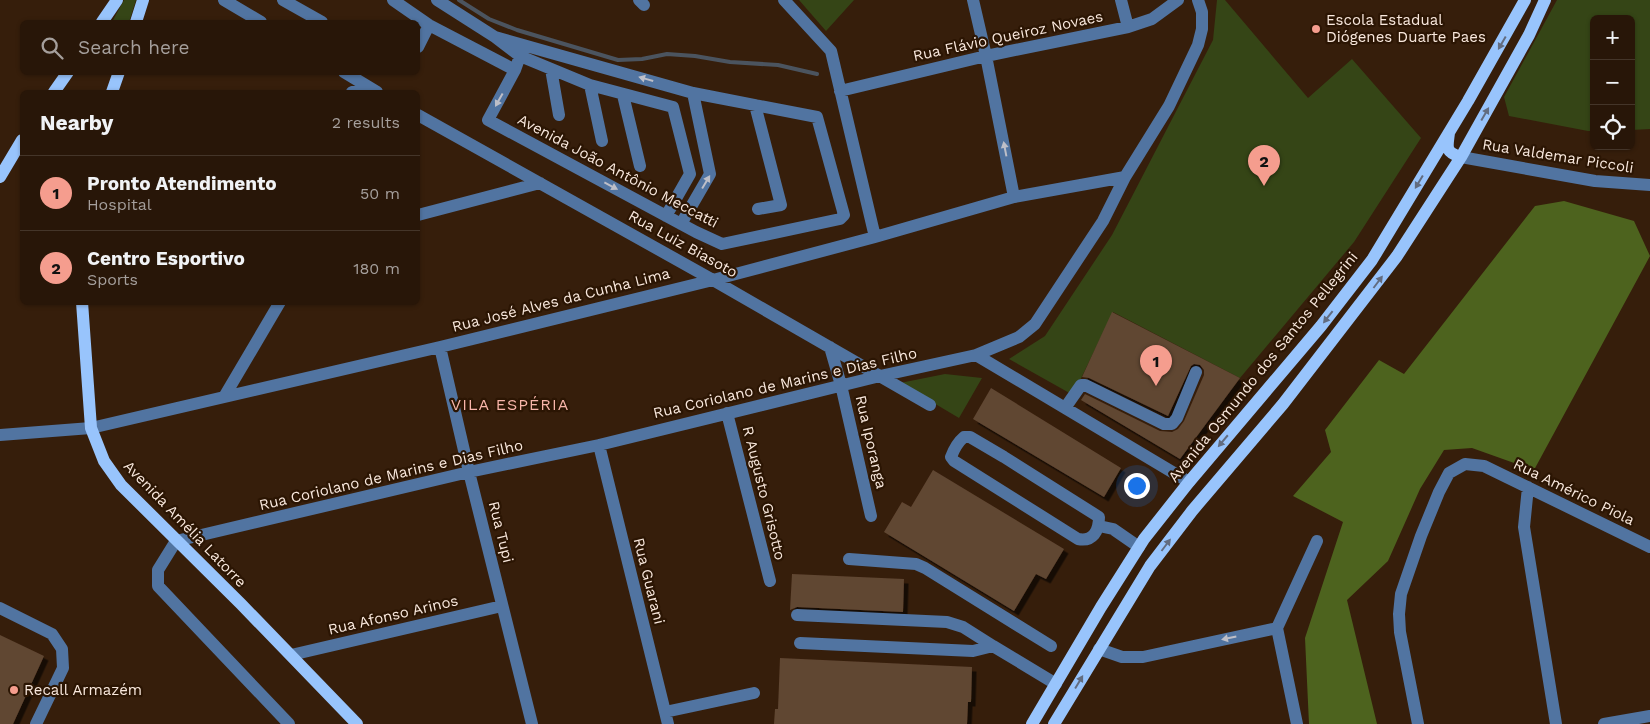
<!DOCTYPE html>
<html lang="en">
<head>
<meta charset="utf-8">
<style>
  body { margin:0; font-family:"Work Sans",sans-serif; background:#342316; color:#f1f3f6 }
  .controls { position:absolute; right:15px; top:15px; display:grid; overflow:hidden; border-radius:8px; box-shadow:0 1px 4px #0004 }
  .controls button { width:45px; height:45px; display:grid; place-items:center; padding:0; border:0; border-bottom:1px solid #443529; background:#281608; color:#f1f3f6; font:25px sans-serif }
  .you { position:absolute; left:1136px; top:485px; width:18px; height:18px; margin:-12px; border:4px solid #fff; border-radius:50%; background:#1a73e8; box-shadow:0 0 0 8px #1a73e833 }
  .badge { display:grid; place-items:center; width:32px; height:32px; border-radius:50%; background:#f59d8e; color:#111; font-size:16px; font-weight:700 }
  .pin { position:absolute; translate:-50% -41px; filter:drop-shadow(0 1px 2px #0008) }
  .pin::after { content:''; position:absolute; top:26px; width:18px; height:15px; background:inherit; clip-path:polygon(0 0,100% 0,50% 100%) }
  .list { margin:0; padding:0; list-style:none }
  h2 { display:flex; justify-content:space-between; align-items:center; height:65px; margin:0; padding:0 20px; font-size:21px }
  h2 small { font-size:16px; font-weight:400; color:#a59f9c }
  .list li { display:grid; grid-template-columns:32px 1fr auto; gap:15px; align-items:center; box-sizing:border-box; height:75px; padding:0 20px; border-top:1px solid #443529 }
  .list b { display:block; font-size:19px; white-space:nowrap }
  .list p { margin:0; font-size:16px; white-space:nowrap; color:#a59f9c }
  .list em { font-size:16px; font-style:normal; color:#a59f9c }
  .icon { flex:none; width:28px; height:28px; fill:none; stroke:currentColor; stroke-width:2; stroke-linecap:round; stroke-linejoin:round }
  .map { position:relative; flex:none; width:1650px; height:724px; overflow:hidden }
  .search { position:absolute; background:#281608; box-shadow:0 1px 4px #0004; left:20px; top:20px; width:400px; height:55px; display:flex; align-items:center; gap:12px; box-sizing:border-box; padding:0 18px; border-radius:8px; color:#a59f9c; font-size:19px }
  .panel { position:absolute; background:#281608; box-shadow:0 1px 4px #0004; left:20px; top:90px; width:400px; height:215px; border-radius:8px }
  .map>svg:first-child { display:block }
</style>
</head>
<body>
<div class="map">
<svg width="1650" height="724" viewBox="0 0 1650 724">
  <defs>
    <filter id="shadow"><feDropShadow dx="4.5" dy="4.5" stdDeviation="0" flood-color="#0009"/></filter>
  </defs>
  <rect width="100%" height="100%" fill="#361e0b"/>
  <path fill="#354516" d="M124 0H136L129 22H112Z
    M799 0H854L826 31Z
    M1217 0H1225L1308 98 1352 59 1421 138 1354 242 1240 378 1113 312 1073 395 1009 359 1045 336 1112 235 1213 40Z
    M1557 0H1650V129L1631 130V19H1594V131H1588L1509 116 1504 97Z
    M945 374 982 378 959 418 900 383Z"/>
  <path fill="#4d631e" d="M1564 201 1634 221 1650 256 1534 470 1472 448 1444 450 1420 489 1388 561 1347 600 1377 724H1309L1305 638 1343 522 1293 496 1331 452 1325 430 1379 360 1404 374 1535 206Z"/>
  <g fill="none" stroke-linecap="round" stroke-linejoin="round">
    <path stroke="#4b545f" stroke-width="4" d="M459 0 489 19 517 30 618 60 642 59 667 54 695 56 730 62 778 65 817 74"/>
  </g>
  <path fill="#604632" filter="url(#shadow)" d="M1112 312 1240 378 1180 459 1081 400 1085 394 1160 431 1172 432 1178 429 1184 421 1204 375V370L1200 365 1194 364 1191 366 1168 416 1089 378 1082 377Z
    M991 388 1121 468 1104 497 973 419Z
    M933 470 1064 549 1046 579 1036 574 1014 611 884 532 902 502 911 507Z
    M792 574 904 579 903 612 797 607 790 610Z
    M0 635 44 656 13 724H0Z
    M780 658 972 667 971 702H968L967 724H774L775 709H778Z"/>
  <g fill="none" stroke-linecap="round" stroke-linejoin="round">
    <path stroke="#5174a1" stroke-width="12" d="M224 0 261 22
      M283 0 322 22
      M393 0 429 25 515 70
      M437 0 495 37 520 56 590 85 673 107
      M639 0 644 5
      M784 0 831 51 875 237
      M973 0 986 56 1014 197
      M1121 0 1128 27
      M495 37 693 93 817 117 844 215 840 219 722 244 696 232 488 120 515 70 520 56
      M418 47 429 25
      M551 69 559 115
      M344 72 377 92
      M590 85 602 141
      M840 91 986 56 1128 27 1152 19 1178 0
      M352 92 369 88
      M623 95 640 166
      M755 105 781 205 758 209
      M418 115 713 280 930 405
      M1461 157 1595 181 1650 185
      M418 215 540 183
      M666 216 690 174 673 107
      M681 224 710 174 693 93
      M440 347 469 472 532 724
      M830 347 841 385 871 516
      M976 355 1189 482
      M224 397 280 302
      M1065 408 1081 385H1085L1164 424H1172L1177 418 1196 372
      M727 413 770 581
      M0 435 91 428 440 347 713 280 875 237 1014 197 1125 177
      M964 437H970L1004 457 1099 517C1099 531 1093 542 1078 539L954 461 951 457C954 449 958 442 964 437Z
      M599 445 668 724
      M1528 487 1524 527 1556 724
      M1099 526 1113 529 1139 547
      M849 559 916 564 925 568 1051 646
      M0 608 52 634 62 649 63 668 36 724
      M797 615 947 622 963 627 993 646 973 651 800 643
      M993 646 1056 684
      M1099 649 1122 657H1143L1277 628
      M291 655 502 606
      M665 712 754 693
      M289 724 158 586V570L176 541 469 472 599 445 880 376 976 355 1019 337 1035 324 1103 221 1125 177 1169 106 1198 45 1202 29V12L1198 0
      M1297 724 1277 628 1317 541
      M1418 724 1400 632 1399 614 1401 594 1421 536 1439 492 1449 473 1465 464 1484 466 1650 547
      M1604 724 1650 716"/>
    <path stroke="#98c4fc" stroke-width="12" d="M102 22 117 0
      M136 22 143 0
      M54 92 68 72
      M112 92 119 72
      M1449 133C1447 148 1445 152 1461 157
      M0 177 22 140
      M82 302 91 428 104 461 121 485 241 604 357 724
      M1032 724 1101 607 1144 539 1189 482 1321 326 1372 260 1468 101 1525 0
      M1054 724 1150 566 1192 511 1283 404 1397 256 1461 157 1529 35 1545 0"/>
  </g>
  <defs><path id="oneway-solid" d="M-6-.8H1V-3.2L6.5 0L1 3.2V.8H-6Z" transform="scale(1.25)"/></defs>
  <g fill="#626c80">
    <use href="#oneway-solid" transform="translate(1502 43) rotate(120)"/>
    <use href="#oneway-solid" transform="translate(1485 114) rotate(-60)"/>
    <use href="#oneway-solid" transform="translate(1419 182) rotate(121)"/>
    <use href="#oneway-solid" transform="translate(1378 282) rotate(-53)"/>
    <use href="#oneway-solid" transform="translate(1328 317) rotate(128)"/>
    <use href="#oneway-solid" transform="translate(1223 441) rotate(130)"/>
    <use href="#oneway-solid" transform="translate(1166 545) rotate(-53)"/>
    <use href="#oneway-solid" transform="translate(1079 682) rotate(-59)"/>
  </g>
  <g fill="#bebfc8">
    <use href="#oneway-solid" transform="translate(646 79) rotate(-164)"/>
    <use href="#oneway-solid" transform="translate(499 100) rotate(119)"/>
    <use href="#oneway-solid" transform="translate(1005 149) rotate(-101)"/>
    <use href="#oneway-solid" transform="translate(706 182) rotate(-59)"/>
    <use href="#oneway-solid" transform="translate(611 186) rotate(28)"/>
    <use href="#oneway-solid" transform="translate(1229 638) rotate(168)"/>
  </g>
  <g fill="#f59d8e" stroke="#2b1503" stroke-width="2">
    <circle cx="1316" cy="29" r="5"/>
    <circle cx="14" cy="690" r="5"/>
  </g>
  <g text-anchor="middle" stroke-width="4.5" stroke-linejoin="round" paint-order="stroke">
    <g font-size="15" fill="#f9e8dd" stroke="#2b1503" text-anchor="start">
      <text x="1326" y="25">Escola Estadual<tspan x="1326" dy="17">Diógenes Duarte Paes</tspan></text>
      <text x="24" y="695">Recall Armazém</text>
    </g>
    <g font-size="15" fill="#f9e8dd" stroke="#2b1503">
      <text transform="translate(1008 36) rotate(-12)" y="5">Rua Flávio Queiroz Novaes</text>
      <text transform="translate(1558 156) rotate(9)" y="5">Rua Valdemar Piccoli</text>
      <text transform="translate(618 171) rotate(28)" y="5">Avenida João Antônio Meccatti</text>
      <text transform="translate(683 244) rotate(29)" y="5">Rua Luiz Biasoto</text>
      <text transform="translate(561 300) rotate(-14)" y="5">Rua José Alves da Cunha Lima</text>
      <text transform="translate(1263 367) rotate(-51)" y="5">Avenida Osmundo dos Santos Pellegrini</text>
      <text transform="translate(785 383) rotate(-13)" y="5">Rua Coriolano de Marins e Dias Filho</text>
      <text transform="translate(871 442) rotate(77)" y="5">Rua Iporanga</text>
      <text transform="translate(391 475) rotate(-13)" y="5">Rua Coriolano de Marins e Dias Filho</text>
      <text transform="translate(1574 492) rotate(26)" y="5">Rua Américo Piola</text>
      <text transform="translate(764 493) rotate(76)" y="5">R Augusto Grisotto</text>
      <text transform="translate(185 524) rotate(46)" y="5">Avenida Amélia Latorre</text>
      <text transform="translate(501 532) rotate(76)" y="5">Rua Tupi</text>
      <text transform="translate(649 581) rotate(76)" y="5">Rua Guarani</text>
      <text transform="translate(393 615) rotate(-13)" y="5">Rua Afonso Arinos</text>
    </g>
    <g font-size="16" letter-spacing="1" fill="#f9b6aa" stroke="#2b1503">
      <text x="510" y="410">VILA ESPÉRIA</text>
    </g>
  </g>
</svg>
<div class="controls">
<button>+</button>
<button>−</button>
<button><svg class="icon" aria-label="locate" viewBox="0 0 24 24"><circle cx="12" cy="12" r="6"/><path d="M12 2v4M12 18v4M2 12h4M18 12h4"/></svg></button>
</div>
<div class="you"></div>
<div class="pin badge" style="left:1156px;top:386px">1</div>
<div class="pin badge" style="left:1264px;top:186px">2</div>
<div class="search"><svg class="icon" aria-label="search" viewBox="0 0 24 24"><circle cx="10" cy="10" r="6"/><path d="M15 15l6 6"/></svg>Search here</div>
<section class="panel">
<h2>Nearby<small>2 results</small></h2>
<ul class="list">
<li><span class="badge">1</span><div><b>Pronto Atendimento</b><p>Hospital</p></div><em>50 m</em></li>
<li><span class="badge">2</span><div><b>Centro Esportivo</b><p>Sports</p></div><em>180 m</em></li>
</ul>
</section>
</div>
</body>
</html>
